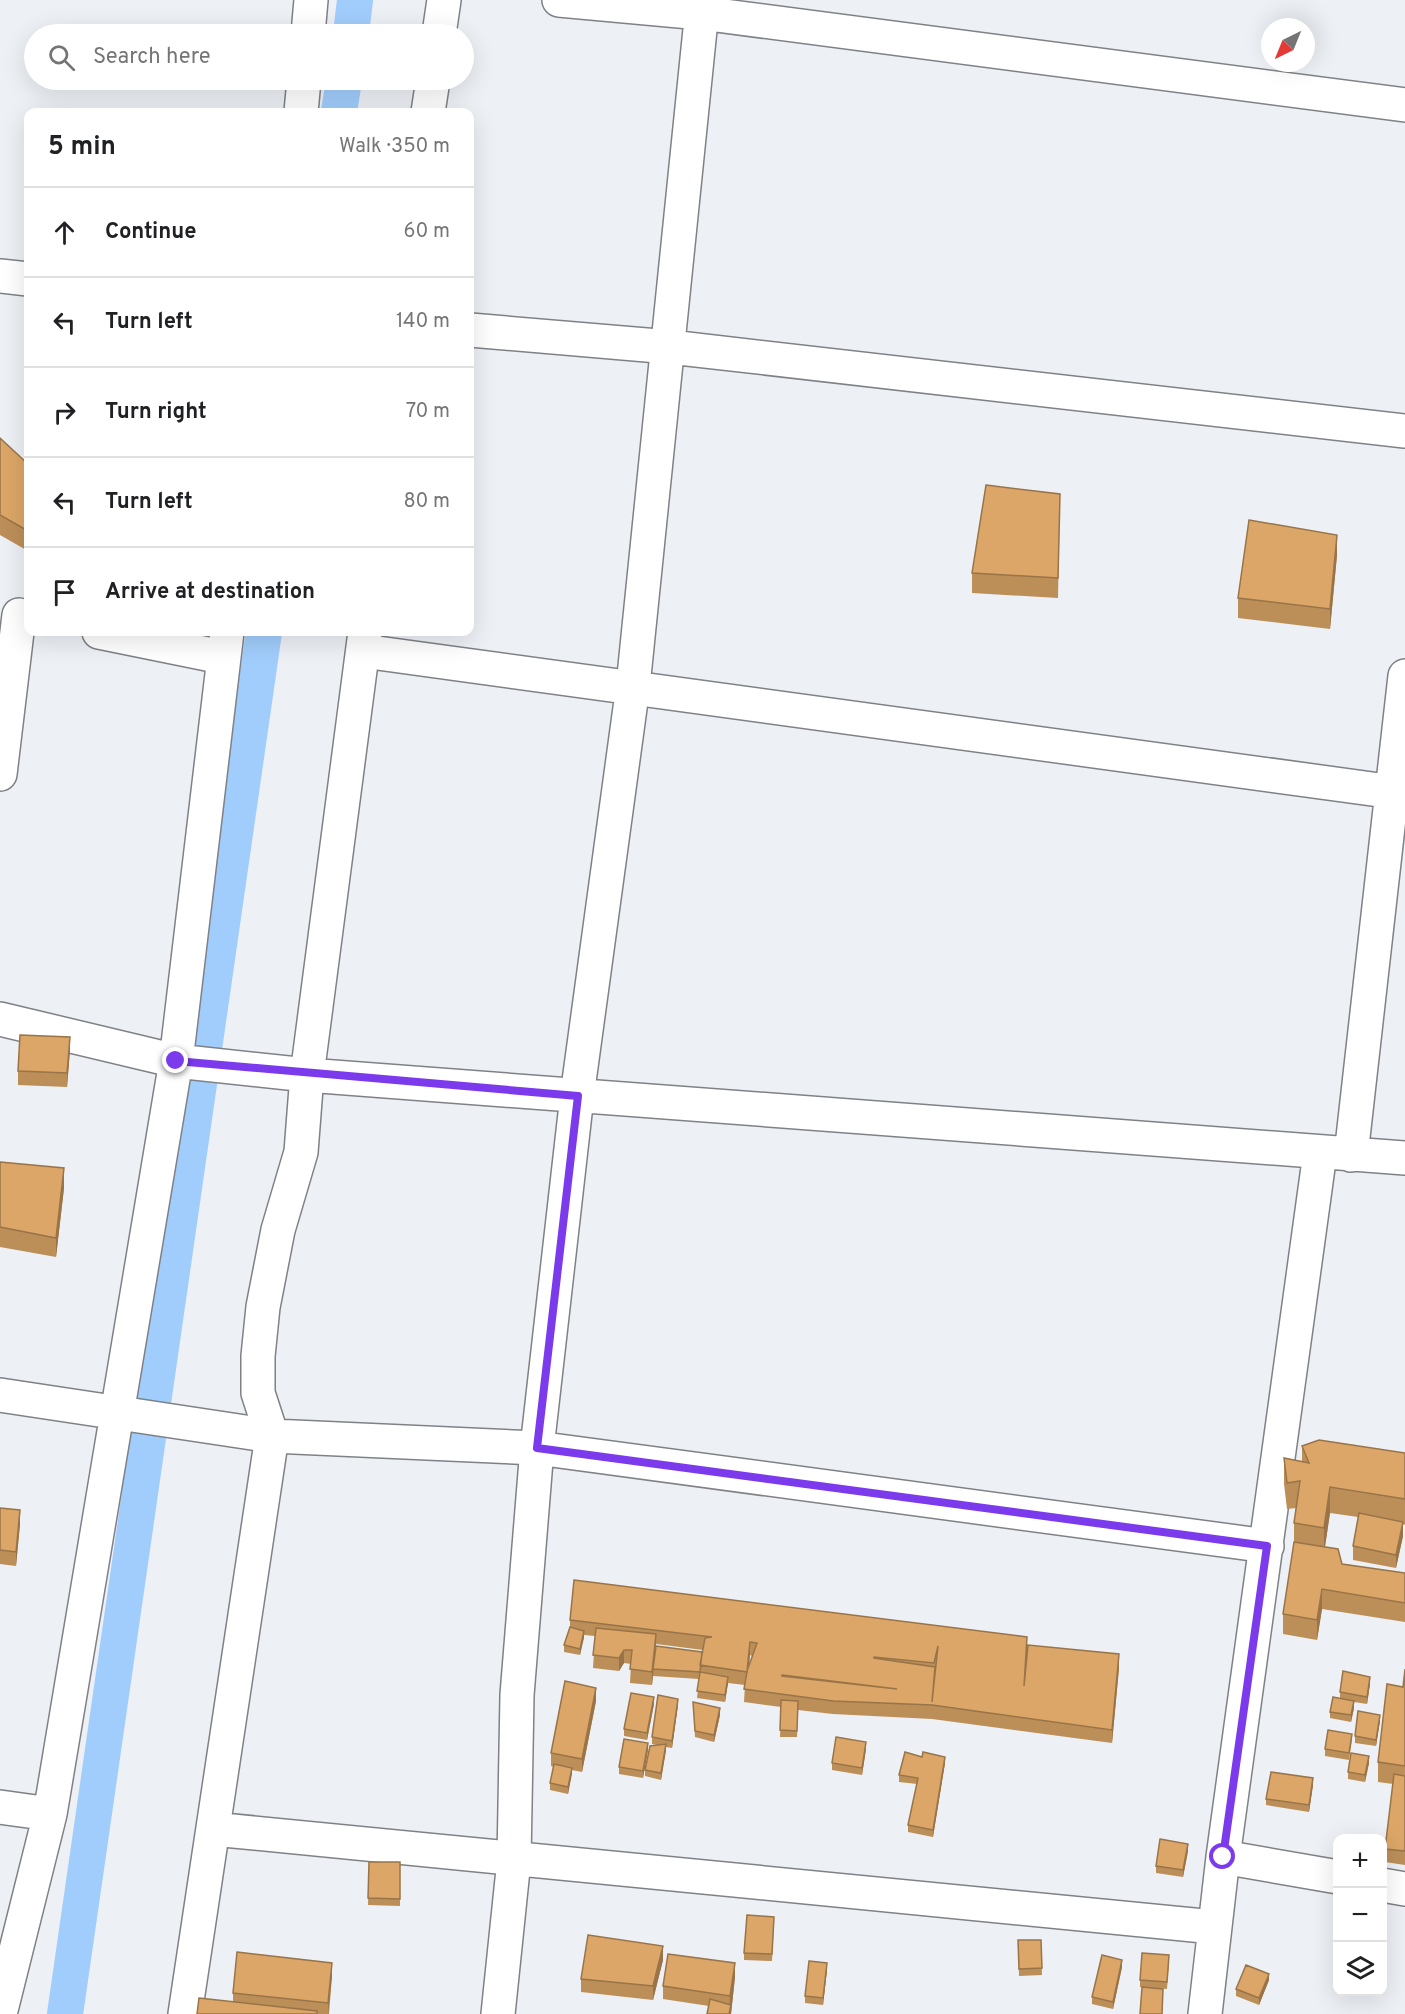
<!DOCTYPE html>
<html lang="en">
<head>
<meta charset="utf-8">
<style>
  body { margin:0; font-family:Overpass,sans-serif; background:#f2f2f2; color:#202124 }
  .controls { position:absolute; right:18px; bottom:18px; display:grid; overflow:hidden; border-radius:12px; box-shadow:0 6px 24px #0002 }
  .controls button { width:54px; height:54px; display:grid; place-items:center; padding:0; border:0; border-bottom:2px solid #e0e0e0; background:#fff; color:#202124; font:30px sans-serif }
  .compass { position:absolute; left:1261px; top:18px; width:54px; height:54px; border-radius:50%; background:#fff; box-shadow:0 6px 24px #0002; rotate:223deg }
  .stop { position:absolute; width:18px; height:18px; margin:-14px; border:4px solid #7c3aed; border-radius:50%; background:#fff }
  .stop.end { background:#7c3aed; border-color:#fff; box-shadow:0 2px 6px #0008 }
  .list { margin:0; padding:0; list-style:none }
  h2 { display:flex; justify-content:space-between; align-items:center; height:78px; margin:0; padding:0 24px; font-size:26px }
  h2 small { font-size:20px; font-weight:400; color:#757577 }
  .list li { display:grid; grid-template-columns:39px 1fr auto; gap:18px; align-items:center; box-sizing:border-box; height:90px; padding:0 24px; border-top:2px solid #e0e0e0 }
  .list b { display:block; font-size:22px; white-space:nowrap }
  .list em { font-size:20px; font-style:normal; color:#757577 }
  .icon { flex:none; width:33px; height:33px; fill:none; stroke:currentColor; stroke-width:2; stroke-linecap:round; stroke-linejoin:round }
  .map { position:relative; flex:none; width:1405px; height:2014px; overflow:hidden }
  .search { position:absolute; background:#fff; box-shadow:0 6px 24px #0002; left:24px; top:24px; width:450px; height:66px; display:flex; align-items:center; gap:15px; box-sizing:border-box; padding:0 21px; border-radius:33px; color:#757577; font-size:22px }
  .panel { position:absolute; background:#fff; box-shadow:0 6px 24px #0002; left:24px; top:108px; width:450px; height:528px; border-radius:12px }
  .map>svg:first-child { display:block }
</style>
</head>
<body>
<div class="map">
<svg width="1405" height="2014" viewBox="0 0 1405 2014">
  <rect width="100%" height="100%" fill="#edf0f5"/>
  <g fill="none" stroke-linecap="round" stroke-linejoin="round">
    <path stroke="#a1cdfc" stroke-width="36" d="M351 34 355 0
      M339 112 344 80
      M65 2014 264 632"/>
    <g stroke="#7f8186" stroke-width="36">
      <path id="minor" d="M559 0 701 13 1405 105
        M308 34 311 0
        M439 34 444 0
        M301 112 304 80
        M428 112 433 80
        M0 276 28 279
        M470 330 670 347 1405 431
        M99 632 222 657
        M363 651 1394 792
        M0 774 19 615
        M0 1019 176 1061 307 1075 1405 1158
        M1351 1155 1405 676
        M0 1395 272 1436 537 1448 1267 1546
        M0 1807 50 1814
        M213 1829 1214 1927
        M1223 1857 1338 1877
        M1382 1885 1405 1889
        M0 2014 50 1814 176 1061 227 632
        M185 2014 272 1436 258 1393V1356L263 1307 278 1230 301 1152 307 1075 365 632
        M498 2014 514 1860 517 1695 537 1448 577 1096 633 686 703 0
        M1205 2014 1223 1857 1320 1153"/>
    </g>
    <use href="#minor" stroke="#fff" stroke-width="33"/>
  </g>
  <path fill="#bc8f59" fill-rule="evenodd" d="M0 438 28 464V551L0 535Z
    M1060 494 1058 598 972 593V573Z
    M1337 555 1330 629 1238 618V598Z
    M70 1050 67 1087 18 1085V1071Z
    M0 1162 64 1188 56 1257 0 1247Z
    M1302 1446 1405 1453V1525L1403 1524V1536L1396 1568 1353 1560V1546L1358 1517 1330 1513 1325 1547 1342 1564 1405 1573V1622L1322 1609 1317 1640 1283 1634V1614L1294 1542V1523L1296 1508 1287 1509 1284 1484V1458L1302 1462Z
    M0 1508 20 1524 16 1566 0 1564Z
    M570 1620 1027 1650 1119 1668 1112 1743 932 1719 833 1714 798 1710 797 1737H780L781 1707 744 1702 745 1685 728 1683 725 1702 697 1698 699 1679 653 1676 652 1685 630 1683 631 1664 624 1663 619 1671 593 1668 595 1636 584 1635 580 1655 564 1652V1645L570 1627ZM656 1644 703 1650 702 1652 656 1646ZM750 1655 752 1656 749 1665Z
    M1405 1669V1865L1385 1862V1849L1393 1784 1378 1782V1762L1403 1687Z
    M1370 1684 1367 1704 1354 1702V1708L1351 1722 1330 1718V1712L1340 1698V1692Z
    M596 1701 582 1772 572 1770 568 1794 550 1790V1783L554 1767 551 1766V1753Z
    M693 1702 720 1715 714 1742 695 1737Z
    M654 1704 647 1740 624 1736V1729Z
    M678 1705 672 1748 666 1747 661 1780 645 1776V1770L657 1745 652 1744V1737Z
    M1380 1721 1376 1746 1355 1743V1736Z
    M1352 1740 1349 1760 1325 1756V1749Z
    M866 1749 862 1775 832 1770V1763Z
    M648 1750 643 1778 619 1774V1767Z
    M922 1757 945 1763 933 1837 908 1832V1825L917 1784 899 1782V1775Z
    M1369 1763 1365 1782 1348 1779V1772Z
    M1313 1785 1309 1812 1266 1805V1799Z
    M1188 1851 1183 1877 1156 1873V1866Z
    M369 1862H400V1906L368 1905Z
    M774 1923 772 1961 744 1960V1953Z
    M1018 1940H1041L1042 1975 1019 1976Z
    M663 1960 653 2000 581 1992V1979Z
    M1169 1962 1167 1989 1140 1987V1980Z
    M1122 1967 1113 2009 1092 2004V1997Z
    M827 1970 823 2005 805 2003V1996Z
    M332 1976 329 2014H197L233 2002V1993Z
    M735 1977 731 2014 709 2006 663 1999V1986Z
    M1269 1980 1259 2005 1236 1996V1989Z"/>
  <path fill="#997448" d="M1337 535V555L1330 629V609Z
    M70 1037V1050L67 1087V1073Z
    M64 1168V1188L56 1257V1238Z
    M1330 1487V1513L1324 1553V1528Z
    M20 1510V1524L16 1566V1552Z
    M1403 1522V1536L1396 1568V1555Z
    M1322 1589V1609L1317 1640V1620Z
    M584 1631V1638L580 1655V1649Z
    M656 1634V1648L652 1685V1672Z
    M750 1642V1655L747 1684V1671Z
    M624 1650V1663L619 1671V1658Z
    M1119 1654V1668L1112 1743V1730Z
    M728 1677V1683L725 1702V1695Z
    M1370 1677V1684L1367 1704V1697Z
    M596 1688V1701L582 1772V1759Z
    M654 1697V1704L647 1740V1733Z
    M678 1699V1705L672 1748V1741Z
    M1354 1701V1708L1351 1722V1715Z
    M720 1708V1715L714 1742V1735Z
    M1380 1715V1721L1376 1746V1740Z
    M866 1742V1749L862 1775V1768Z
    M648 1743V1750L643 1778V1771Z
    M666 1744V1751L661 1780V1773Z
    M1369 1756V1763L1365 1782V1775Z
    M945 1757V1763L933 1837V1830Z
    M572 1768V1774L568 1794V1787Z
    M1313 1778V1785L1309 1812V1805Z
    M1188 1844V1851L1183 1877V1870Z
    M663 1946V1960L653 2000V1986Z
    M1122 1960V1967L1113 2009V2002Z
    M332 1963V1976L328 2014V2003Z
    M735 1963V1977L731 2014H729L730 1996Z
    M827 1963V1970L823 2005V1998Z
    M1269 1974V1980L1259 2005V1998Z"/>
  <path fill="#dba667" stroke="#997448" stroke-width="1.5" fill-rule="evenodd" d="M0 438 28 464V531L0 515Z
    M986 485 1060 494 1058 578 972 573Z
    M1249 520 1337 535 1330 609 1238 598Z
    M20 1035 70 1037 67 1073 18 1071Z
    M0 1162 64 1168 56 1238 0 1227Z
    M1319 1440 1405 1453V1499L1330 1487 1324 1528 1294 1523 1300 1481 1287 1483 1284 1458 1309 1463 1302 1446Z
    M0 1508 20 1510 16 1552 0 1550Z
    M1359 1513 1403 1522 1396 1555 1353 1546Z
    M1294 1542 1338 1549 1342 1564 1405 1573V1603L1322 1589 1317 1620 1283 1614Z
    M574 1580 1027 1637 1024 1686 1028 1645 1119 1654 1112 1730 932 1705 833 1701 744 1689 747 1672 700 1665 705 1638 712 1637 570 1620ZM750 1642 757 1643 747 1671ZM938 1646 932 1702 935 1667 874 1658V1657L934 1663ZM782 1675 897 1689 782 1676Z
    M570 1627 584 1631 580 1649 564 1645Z
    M596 1628 656 1634 652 1672 630 1669 632 1650H624L619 1658 593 1655Z
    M656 1646 702 1652 700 1672 728 1677 725 1695 697 1691 700 1672 653 1669Z
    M1405 1669V1766L1378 1762 1387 1684 1403 1687Z
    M1343 1671 1370 1677 1367 1697 1340 1692Z
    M565 1681 596 1688 582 1759 551 1753Z
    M631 1693 654 1697 647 1733 624 1729Z
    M658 1695 678 1699 672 1741 652 1737Z
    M1333 1697 1354 1701 1351 1715 1330 1712Z
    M781 1700 798 1701 797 1731 780 1730Z
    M693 1702 720 1708 714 1735 695 1731Z
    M1358 1711 1380 1715 1376 1740 1355 1736Z
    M1328 1730 1352 1734 1349 1753 1325 1749Z
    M836 1737 866 1742 862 1768 832 1763Z
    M624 1739 648 1743 643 1771 619 1767Z
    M666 1744 661 1773 645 1770 650 1746Z
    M905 1752 922 1757 923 1752 945 1757 933 1830 908 1825 918 1778 899 1775Z
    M1351 1753 1369 1756 1365 1775 1348 1772Z
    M554 1764 572 1768 568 1787 550 1783Z
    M1271 1772 1313 1778 1309 1805 1266 1799Z
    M1394 1774 1405 1776V1851L1385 1849Z
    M1160 1839 1188 1844 1183 1870 1156 1866Z
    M369 1862H400V1899L368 1898Z
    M747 1915 774 1917 772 1954 744 1953Z
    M588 1935 663 1946 653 1986 581 1979Z
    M1018 1940H1041L1042 1968 1019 1969Z
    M237 1952 332 1963 328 2003 233 1993Z
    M1142 1953 1169 1955 1167 1982 1140 1980Z
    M668 1954 735 1963 730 1996 663 1986Z
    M1102 1955 1122 1960 1113 2002 1092 1997Z
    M809 1961 827 1963 823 1998 805 1996Z
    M1246 1965 1269 1974 1259 1998 1236 1989Z
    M1142 1987 1163 1989 1162 2014H1140Z
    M199 1998 317 2011V2014H197Z
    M710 1999 731 2005 729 2014H707Z"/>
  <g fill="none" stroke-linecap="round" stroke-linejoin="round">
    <path stroke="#7c3aed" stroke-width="8" d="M176 1061 578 1096 537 1448 1267 1546 1223 1857"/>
  </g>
</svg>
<div class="controls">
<button>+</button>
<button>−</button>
<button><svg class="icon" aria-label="layers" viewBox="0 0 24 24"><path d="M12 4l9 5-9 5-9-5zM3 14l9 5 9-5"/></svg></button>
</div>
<svg class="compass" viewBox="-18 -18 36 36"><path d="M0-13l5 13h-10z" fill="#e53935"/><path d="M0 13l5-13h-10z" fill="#757577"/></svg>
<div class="stop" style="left:1223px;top:1857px"></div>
<div class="stop end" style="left:176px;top:1061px"></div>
<div class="search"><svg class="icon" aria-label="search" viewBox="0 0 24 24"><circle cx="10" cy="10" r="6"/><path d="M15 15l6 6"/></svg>Search here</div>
<section class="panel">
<h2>5 min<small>Walk · 350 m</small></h2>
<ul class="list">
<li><svg class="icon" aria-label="ahead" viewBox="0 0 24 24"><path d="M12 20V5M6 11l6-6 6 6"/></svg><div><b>Continue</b></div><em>60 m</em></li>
<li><svg class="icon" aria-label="left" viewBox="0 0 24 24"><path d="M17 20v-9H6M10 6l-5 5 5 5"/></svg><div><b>Turn left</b></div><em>140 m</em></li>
<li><svg class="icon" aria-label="right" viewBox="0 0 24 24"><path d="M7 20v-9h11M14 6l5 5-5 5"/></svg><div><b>Turn right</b></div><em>70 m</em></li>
<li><svg class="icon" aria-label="left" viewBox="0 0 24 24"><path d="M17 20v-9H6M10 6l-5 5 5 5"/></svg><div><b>Turn left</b></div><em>80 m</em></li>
<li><svg class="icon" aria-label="arrive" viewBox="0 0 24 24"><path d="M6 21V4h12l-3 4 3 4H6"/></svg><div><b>Arrive at destination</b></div></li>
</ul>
</section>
</div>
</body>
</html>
